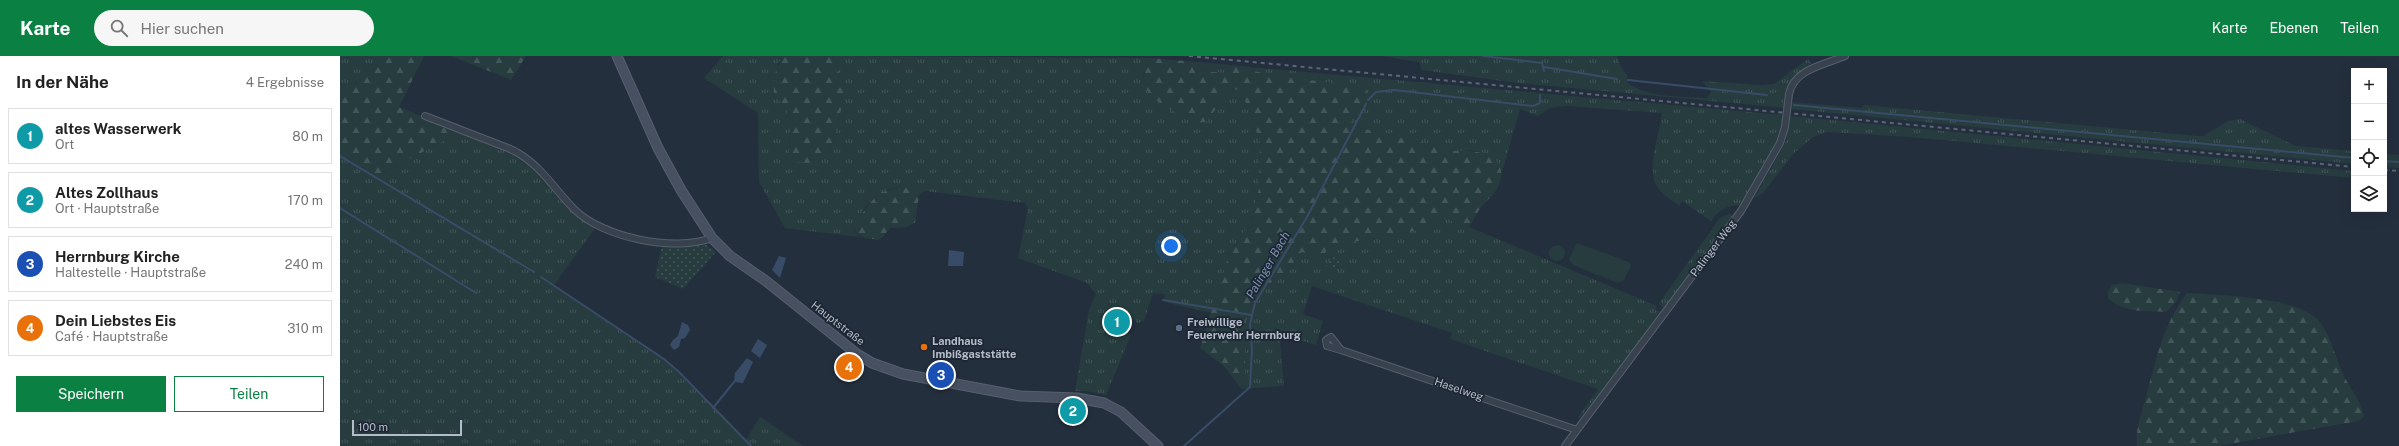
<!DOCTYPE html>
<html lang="de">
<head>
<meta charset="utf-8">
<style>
  body { margin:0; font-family:"Public Sans",sans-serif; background:#f6f6f6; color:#222 }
  .controls { position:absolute; right:12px; top:12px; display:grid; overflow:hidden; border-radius:0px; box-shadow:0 4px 16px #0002 }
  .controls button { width:36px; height:36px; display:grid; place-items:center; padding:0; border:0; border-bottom:1px solid #e0e0e0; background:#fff; color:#222; font:20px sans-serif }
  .scale { position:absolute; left:12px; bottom:10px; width:110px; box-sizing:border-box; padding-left:4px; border:2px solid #b4bcc9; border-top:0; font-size:11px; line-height:14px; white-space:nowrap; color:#b4bcc9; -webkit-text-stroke:3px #1d2633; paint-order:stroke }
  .you { position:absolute; left:831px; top:190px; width:14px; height:14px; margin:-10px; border:3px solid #fff; border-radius:50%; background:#1a73e8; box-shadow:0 0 0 6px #1a73e833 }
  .badge { display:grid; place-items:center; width:26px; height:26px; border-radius:50%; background:#0b8043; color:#fff; font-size:13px; font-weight:700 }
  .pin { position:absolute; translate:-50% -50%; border:2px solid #fff; box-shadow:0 1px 4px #0006 }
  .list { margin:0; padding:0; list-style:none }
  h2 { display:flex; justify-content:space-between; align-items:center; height:52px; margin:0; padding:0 16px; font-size:17px }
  h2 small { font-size:13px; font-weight:400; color:#767676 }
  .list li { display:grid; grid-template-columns:26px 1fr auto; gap:12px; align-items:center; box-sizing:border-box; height:56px; margin:0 8px 8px; padding:0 8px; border:1px solid #e0e0e0; border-radius:0px }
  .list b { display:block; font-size:15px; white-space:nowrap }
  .list p { margin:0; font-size:13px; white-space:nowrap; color:#767676 }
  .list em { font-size:13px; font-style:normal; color:#767676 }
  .actions { display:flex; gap:8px; padding:12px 16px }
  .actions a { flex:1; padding:9px 0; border:1px solid #0b8043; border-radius:0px; text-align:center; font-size:14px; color:#0b8043 }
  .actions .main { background:#0b8043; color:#fff }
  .icon { flex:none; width:22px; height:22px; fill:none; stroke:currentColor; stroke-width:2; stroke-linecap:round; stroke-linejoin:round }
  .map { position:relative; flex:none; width:2059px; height:390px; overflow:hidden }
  header { display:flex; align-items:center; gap:24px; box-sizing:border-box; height:56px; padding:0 20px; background:#0b8043; color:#fff }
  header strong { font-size:19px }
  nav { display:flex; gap:22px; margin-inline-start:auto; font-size:14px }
  .search { width:280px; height:36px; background:#f6f6f6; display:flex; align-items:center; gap:10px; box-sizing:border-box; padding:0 14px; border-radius:22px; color:#767676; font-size:15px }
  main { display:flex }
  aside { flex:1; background:#fff }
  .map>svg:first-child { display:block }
</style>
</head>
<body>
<header>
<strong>Karte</strong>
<div class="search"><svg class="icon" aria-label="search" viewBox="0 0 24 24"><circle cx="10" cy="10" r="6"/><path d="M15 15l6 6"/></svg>Hier suchen</div>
<nav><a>Karte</a><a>Ebenen</a><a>Teilen</a></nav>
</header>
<main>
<aside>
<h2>In der Nähe<small>4 Ergebnisse</small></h2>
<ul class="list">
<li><span class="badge" style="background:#0f9aa8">1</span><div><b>altes Wasserwerk</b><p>Ort</p></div><em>80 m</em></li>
<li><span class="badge" style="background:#0f9aa8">2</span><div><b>Altes Zollhaus</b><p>Ort · Hauptstraße</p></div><em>170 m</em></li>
<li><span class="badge" style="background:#1a4fb4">3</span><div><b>Herrnburg Kirche</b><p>Haltestelle · Hauptstraße</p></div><em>240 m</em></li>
<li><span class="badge" style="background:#e8710a">4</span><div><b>Dein Liebstes Eis</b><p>Café · Hauptstraße</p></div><em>310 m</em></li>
</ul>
<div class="actions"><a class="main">Speichern</a><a>Teilen</a></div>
</aside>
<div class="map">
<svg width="2059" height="390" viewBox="0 0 2059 390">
  <defs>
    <pattern id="grass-tufts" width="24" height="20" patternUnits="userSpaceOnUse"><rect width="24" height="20" fill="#263c3f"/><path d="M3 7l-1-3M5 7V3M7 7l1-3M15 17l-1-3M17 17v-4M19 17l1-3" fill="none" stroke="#435659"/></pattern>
    <pattern id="forest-firs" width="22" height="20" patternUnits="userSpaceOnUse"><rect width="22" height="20" fill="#263c3f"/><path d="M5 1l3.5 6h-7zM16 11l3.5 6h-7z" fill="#435659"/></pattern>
    <pattern id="park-dots" width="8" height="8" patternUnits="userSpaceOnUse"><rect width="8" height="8" fill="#263c3f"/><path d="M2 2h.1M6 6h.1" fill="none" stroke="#435659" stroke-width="1.8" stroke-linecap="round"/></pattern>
  </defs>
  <rect width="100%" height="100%" fill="#242f3e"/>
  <path fill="url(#grass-tufts)" d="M0 0H51L10 29 0 26Z
    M383 0H445L438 7 434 40C455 57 450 71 449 96L490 94 505 40V30C498 22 498 10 494 0L811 2 802 22 813 42 853 67 866 66 891 33 899 35 908 50 920 86 919 132 912 163 888 202 872 257 824 246 825 238 813 237 804 265 797 267 795 263 783 267 776 263 773 270 782 271 791 279 766 339 746 335H735L749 254 756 238 747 227 678 202 688 152 685 147 585 135 579 139C573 132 566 131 557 132 533 135 520 154 515 176L520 181 445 172 419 126 418 57 364 22Z
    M1042 0H1277L1281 11 1287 19 1288 27C1308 42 1339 40 1364 42H1367L1371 36 1362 25 1421 29 1434 28 1468 3 1473 9C1449 20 1446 27 1444 52L1178 27 1082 14 1079 6Z
    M857 6 891 9 885 17 863 15Z
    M910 11 1443 59C1440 93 1417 121 1401 149 1387 149 1379 154 1371 165L1342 145 1339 150C1333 145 1323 139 1318 132 1305 113 1320 78 1322 57L1227 50 1210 52 1198 60 1180 53 1162 116C1152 95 1137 93 1116 95L1008 69 1023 31C997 28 930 27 910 11Z
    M1451 46 1522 52 1524 49 1858 80H1863L1888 65 1900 63 1956 90 2014 95V108L1451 53Z
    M1450 60 2014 115V122L1571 81 1488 76 1473 81 1453 98 1423 137 1414 143 1446 85Z
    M120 76 177 98 256 171 214 229 324 303 406 384 420 361 463 390H0V100L36 121Z
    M2044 98 2059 99V112L2044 111Z
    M1389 158 1393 160 1324 253 1319 247 1380 162Z
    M1105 162C1115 165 1117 170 1129 171L1317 250 1315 254 1322 256 1240 362 1238 361 1258 333 1110 283 1112 277 972 230 963 258 983 265 976 289 939 277 944 330 901 333C908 312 904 303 904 281 905 264 911 247 918 231L939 224 962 196 981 202 991 190 1086 173Z"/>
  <path fill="url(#forest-firs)" d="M51 0H84L59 51 120 76 36 121 0 100V26L10 29Z
    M111 0H186L171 24Z
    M445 0H494C498 10 498 22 505 30V40L490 94 483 101 469 107 457 106 449 96C450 71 455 57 434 40 433 24 434 12 445 0Z
    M811 2 857 6 863 15 885 17 891 9 910 11 915 15 933 20 1023 30 1027 35 1009 69 1116 95C1139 93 1172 100 1158 131 1155 138 1147 144 1142 150 1137 157 1133 164 1129 171 1117 170 1115 165 1105 162L1086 173 991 190 981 202 962 196 939 224 918 231C911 247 905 264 904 281 904 303 908 312 901 333L885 311 860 292 888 202 912 163 919 132 920 86 908 50 898 34 891 33 866 66 853 67 836 57 813 42 801 26Z
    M563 131 575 133 579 139 575 167 566 171 550 172 540 184C526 182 515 183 514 168L538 137Z
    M1782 227 1840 236 1836 246 1826 256C1807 255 1783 257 1768 242V235L1772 229Z
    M1847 237C1878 239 1959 241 1979 265 1991 280 1995 301 2003 318 2008 329 2024 350 2024 361L2018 365 1878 390H1797C1795 375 1801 359 1805 345 1815 307 1823 268 1847 237Z"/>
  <path fill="url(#park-dots)" d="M365 188 376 196 343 233 315 221 322 190Z
    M992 200 1003 207 997 217 986 210Z"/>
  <path fill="#263c3f" d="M1237 187 1289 206 1291 210 1283 225 1278 227 1233 209 1229 203Z
    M1209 197a8 8 0 1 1 16 0a8 8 0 1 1-16 0Z"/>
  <path fill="#394c67" d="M609 194 624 196 623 210H608Z
    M439 200 446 202 440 222 432 214Z
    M342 266 348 269 350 274 345 282 341 283 339 291 334 294 330 289 333 284 338 280Z
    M418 283 427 289 420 302 411 295Z
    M407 302 413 306 403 327 394 326 395 317Z"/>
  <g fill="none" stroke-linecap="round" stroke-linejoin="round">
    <path stroke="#394c67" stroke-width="2" d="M1143 0 1202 7 1204 15
      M1204 11 1277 23
      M1288 24 1427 39
      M1028 44 1036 36 1054 34 1193 50 1200 47V39
      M1454 49 2014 102
      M0 100 194 216
      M2044 105 2059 106
      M0 152 136 237
      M201 221 324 303 339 316 411 390
      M823 244 911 259
      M373 352 394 326
      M844 390 910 331 912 293 910 268 915 247 967 161 1026 48"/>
    <g stroke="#565f6c" stroke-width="8">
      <path id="minor" d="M1449 38C1454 13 1484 9 1505 0
        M85 60C107 68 128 77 150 85 159 89 170 92 178 97 202 111 215 134 234 153 263 182 334 196 372 182
        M1001 294 987 290 986 284 991 281 1001 294 1237 374
        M1225 390 1401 155 1440 87 1445 71"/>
    </g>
    <g stroke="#565f6c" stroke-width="11">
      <path id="secondary" d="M277 0 318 92 341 134 372 182 390 200 426 225 517 298 532 307 563 318 680 340 737 342 764 347 781 356 818 390"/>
    </g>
    <use href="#minor" stroke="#38414e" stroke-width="6"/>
    <use href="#secondary" stroke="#465061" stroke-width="9"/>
    <path stroke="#5a6575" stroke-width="2" stroke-dasharray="4 4" stroke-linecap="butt" d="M849 0 2014 111
      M2044 114 2059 115"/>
    <g stroke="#565f6c" stroke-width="8" stroke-linecap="butt">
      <path id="minor-bridge" d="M1445 71 1449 38"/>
    </g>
    <use href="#minor-bridge" stroke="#38414e" stroke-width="6"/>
  </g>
  <circle fill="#5c6f8a" stroke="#1d2633" stroke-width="1.5" cx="839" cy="272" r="4"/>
  <circle fill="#e8710a" stroke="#1d2633" stroke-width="1.5" cx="584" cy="291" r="4"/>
  <g text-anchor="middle" stroke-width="3.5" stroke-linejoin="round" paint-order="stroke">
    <g font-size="11" fill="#b4bcc9" stroke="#1d2633">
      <text transform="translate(1373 192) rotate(-53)" y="4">Palinger Weg</text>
      <text transform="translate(498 267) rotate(38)" y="4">Hauptstraße</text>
      <text transform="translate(1119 333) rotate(19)" y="4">Haselweg</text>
    </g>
    <g font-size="11" font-weight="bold" fill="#b4bcc9" stroke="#1d2633" text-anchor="start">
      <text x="847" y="270">Freiwillige<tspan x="847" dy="13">Feuerwehr Herrnburg</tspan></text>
      <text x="592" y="289">Landhaus<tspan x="592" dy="13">Imbißgaststätte</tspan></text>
    </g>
    <g font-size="12" font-style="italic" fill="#7c92b1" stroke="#1d2633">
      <text transform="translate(928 209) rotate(-60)" y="4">Palinger Bach</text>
    </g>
  </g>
</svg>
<div class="controls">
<button>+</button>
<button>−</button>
<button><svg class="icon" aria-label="locate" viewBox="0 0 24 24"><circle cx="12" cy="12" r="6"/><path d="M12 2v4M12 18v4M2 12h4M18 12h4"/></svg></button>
<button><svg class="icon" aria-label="layers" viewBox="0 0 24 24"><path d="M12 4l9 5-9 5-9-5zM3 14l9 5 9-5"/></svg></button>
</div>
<div class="scale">100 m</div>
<div class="you"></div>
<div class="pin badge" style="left:777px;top:266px;background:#0f9aa8">1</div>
<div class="pin badge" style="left:733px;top:355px;background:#0f9aa8">2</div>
<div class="pin badge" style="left:601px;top:319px;background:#1a4fb4">3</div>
<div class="pin badge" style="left:509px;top:311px;background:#e8710a">4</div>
</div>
</main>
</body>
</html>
